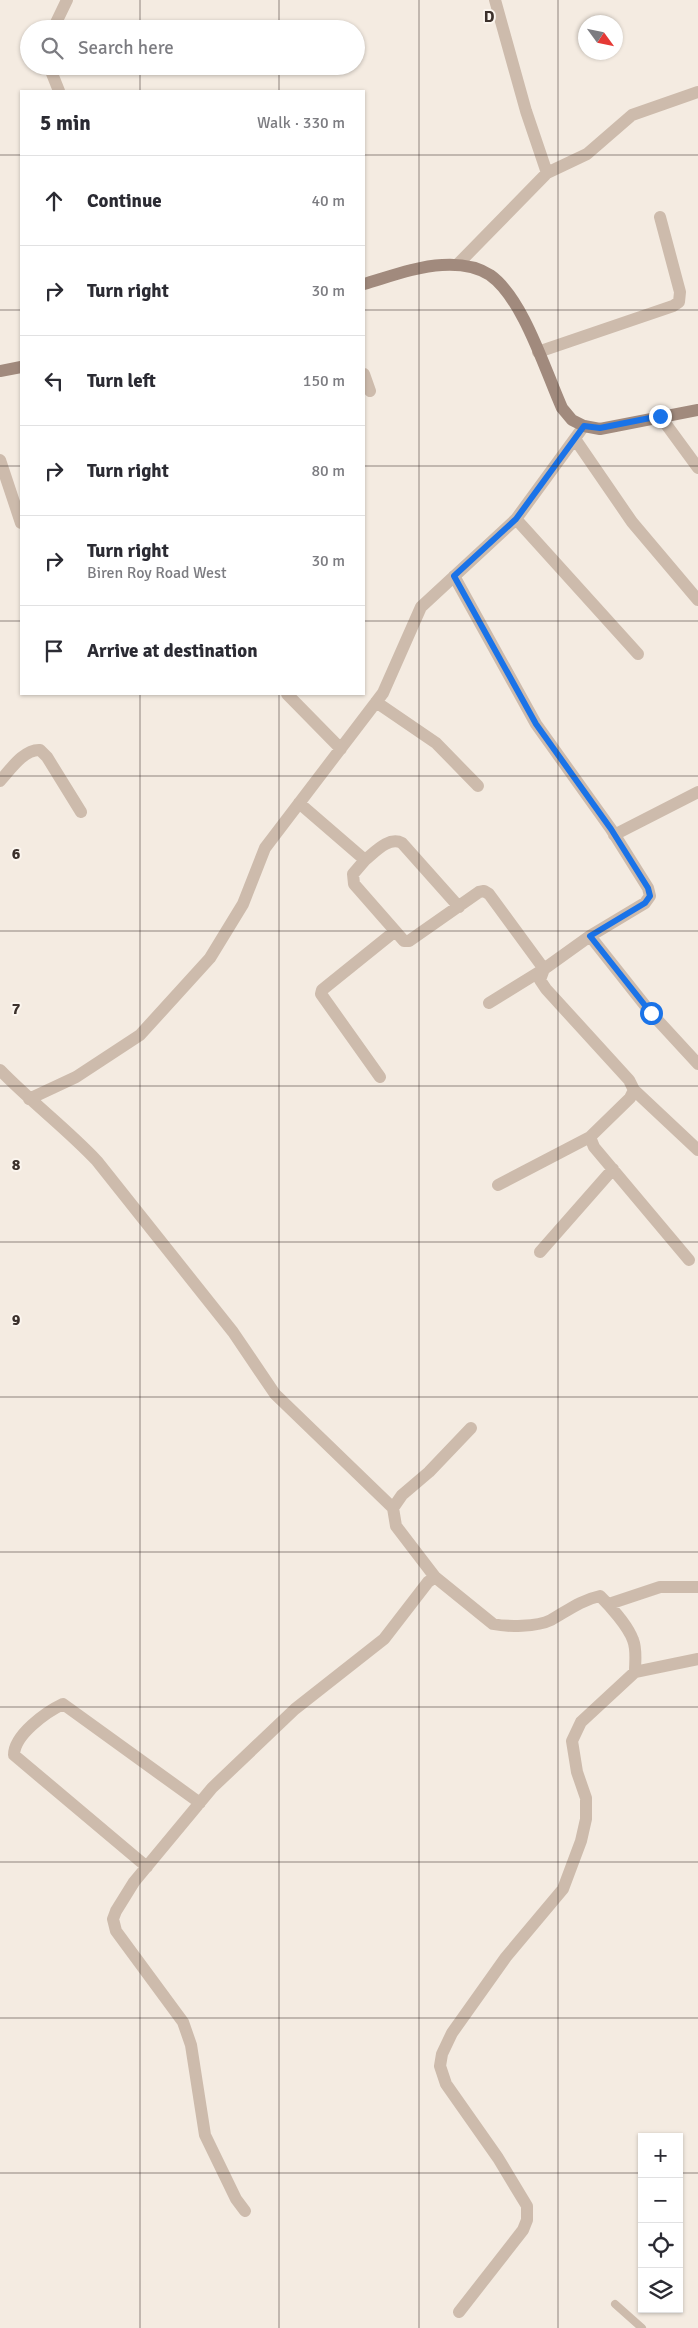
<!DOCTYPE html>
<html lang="en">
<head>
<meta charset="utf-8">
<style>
  body { margin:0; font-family:Signika,sans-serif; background:#f2f2f3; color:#2b2b33 }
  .controls { position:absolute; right:15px; bottom:15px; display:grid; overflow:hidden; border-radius:0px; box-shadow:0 1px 4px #0004 }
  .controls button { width:45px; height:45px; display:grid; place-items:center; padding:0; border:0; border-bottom:1px solid #e1e1e2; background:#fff; color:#2b2b33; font:25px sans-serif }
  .compass { position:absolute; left:578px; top:15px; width:45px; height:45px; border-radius:50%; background:#fff; box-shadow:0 1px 4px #0004; rotate:123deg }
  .stop { position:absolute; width:15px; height:15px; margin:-11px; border:4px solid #1a73e8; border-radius:50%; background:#fff }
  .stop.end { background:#1a73e8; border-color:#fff; box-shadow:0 1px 5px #0008 }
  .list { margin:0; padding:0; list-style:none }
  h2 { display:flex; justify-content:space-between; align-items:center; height:65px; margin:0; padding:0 20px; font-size:21px }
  h2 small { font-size:16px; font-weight:400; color:#7c7c81 }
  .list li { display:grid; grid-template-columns:32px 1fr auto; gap:15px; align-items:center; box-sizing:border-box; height:90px; padding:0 20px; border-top:1px solid #e1e1e2 }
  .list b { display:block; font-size:19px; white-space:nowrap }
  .list p { margin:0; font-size:16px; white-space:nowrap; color:#7c7c81 }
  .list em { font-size:16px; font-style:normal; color:#7c7c81 }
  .icon { flex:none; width:28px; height:28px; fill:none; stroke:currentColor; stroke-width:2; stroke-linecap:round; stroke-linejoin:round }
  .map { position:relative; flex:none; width:698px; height:2328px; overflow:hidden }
  .search { position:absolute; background:#fff; box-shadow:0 1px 4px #0004; left:20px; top:20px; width:345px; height:55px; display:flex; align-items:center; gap:12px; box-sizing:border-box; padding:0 18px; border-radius:28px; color:#7c7c81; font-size:19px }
  .panel { position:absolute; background:#fff; box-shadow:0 1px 4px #0004; left:20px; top:90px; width:345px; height:605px; border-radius:0px }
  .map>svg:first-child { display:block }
</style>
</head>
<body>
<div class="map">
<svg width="698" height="2328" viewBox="0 0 698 2328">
  <rect width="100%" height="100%" fill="#f4ebe1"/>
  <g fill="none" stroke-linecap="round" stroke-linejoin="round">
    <path stroke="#cdbbac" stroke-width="8" d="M615 2304 642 2328"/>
    <path stroke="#cdbbac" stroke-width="12" d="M495 0 526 111 547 173
      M53 29 67 0
      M49 66 59 91
      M457 265 547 173 587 154 632 115 698 92
      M538 352 673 306 679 302 680 292 660 217
      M364 374 370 391
      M660 416 698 468
      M575 439 632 522 698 600
      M0 460 21 523
      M516 519 638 654
      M454 576 536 724 611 829 648 888 650 896 645 903 590 936 544 969 540 980 546 989 629 1080 634 1090 630 1098 590 1137 594 1147 689 1260
      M287 694 341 749
      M376 702 436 743 478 786
      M0 781C10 770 24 749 40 750L47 757 81 812
      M299 803 365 860C375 852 389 836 402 843L459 907
      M614 835 698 792
      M365 860 353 874 354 884 404 941H409L479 892 484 891 489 894 544 969 489 1003
      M590 936 651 1013 698 1064
      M0 1070C31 1102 67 1129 97 1161L233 1332 275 1394 393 1508
      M380 1077 321 994 322 990 394 932
      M634 1090 698 1150
      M29 1099 76 1077 140 1035 210 958 243 904 265 848 383 693 421 607 516 519 584 426
      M498 1185 590 1137
      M540 1252 613 1169
      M435 1577 396 1526 393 1508 402 1495 429 1472 471 1428
      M609 1604 660 1587H698
      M635 1672 698 1659
      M147 1867 14 1755C14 1735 46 1712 63 1704L200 1803
      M245 2211 236 2199 205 2135 191 2045 183 2022 116 1931 113 1919 116 1911 134 1882 212 1788 295 1709 384 1639 428 1582 435 1577 493 1624C507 1627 537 1627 551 1620 567 1611 581 1600 600 1596 610 1606 628 1626 633 1640 637 1650 635 1661 635 1672L581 1722 572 1741 577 1772 586 1798V1819L581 1841 563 1889 506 1957 452 2033 442 2054 440 2066 446 2084 498 2158 527 2206V2220L523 2230 459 2312"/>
    <path stroke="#a18a7d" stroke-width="12" d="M364 284C388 277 418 266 442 265 458 264 476 266 490 275 523 298 545 370 562 408L572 420 584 426 600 429 698 410
      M0 371 21 367"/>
  </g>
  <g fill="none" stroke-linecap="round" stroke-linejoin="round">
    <path stroke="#1a73e8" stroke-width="6" d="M651 1013 590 936 645 903 650 896 648 888 611 829 536 724 454 576 516 519 584 426 600 428 660 416"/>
  </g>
  <path fill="none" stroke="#3b302b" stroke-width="1" stroke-opacity="0.55" d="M140 0V29M279 0V29M419 0V2328M558 0V2328M140 66V91M279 66V91M0 155H21M364 155H698M0 310H21M364 310H698M0 466H21M364 466H698M0 621H21M364 621H698M140 694V2328M279 694V2328M0 776H698M0 931H698M0 1086H698M0 1242H698M0 1397H698M0 1552H698M0 1707H698M0 1862H698M0 2018H698M0 2173H642M679 2173H698"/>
  <g font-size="16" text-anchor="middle" font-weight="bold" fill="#3b302b" stroke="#fbf5ee" stroke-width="4" stroke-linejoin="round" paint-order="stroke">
    <text x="489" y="22">D</text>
    <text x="16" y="859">6</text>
    <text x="16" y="1014">7</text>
    <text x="16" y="1170">8</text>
    <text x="16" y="1325">9</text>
  </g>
</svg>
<div class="controls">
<button>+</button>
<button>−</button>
<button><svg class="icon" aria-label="locate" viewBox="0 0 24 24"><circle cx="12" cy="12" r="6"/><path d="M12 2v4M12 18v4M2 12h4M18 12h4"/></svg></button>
<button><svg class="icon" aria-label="layers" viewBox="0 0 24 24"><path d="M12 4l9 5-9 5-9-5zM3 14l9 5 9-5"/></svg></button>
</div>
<svg class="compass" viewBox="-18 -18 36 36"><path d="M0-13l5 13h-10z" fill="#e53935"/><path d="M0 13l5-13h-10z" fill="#7c7c81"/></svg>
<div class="stop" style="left:651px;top:1013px"></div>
<div class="stop end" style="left:660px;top:416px"></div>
<div class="search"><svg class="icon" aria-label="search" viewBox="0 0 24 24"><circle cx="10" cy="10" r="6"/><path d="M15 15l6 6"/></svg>Search here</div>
<section class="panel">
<h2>5 min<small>Walk · 330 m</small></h2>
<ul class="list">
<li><svg class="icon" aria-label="ahead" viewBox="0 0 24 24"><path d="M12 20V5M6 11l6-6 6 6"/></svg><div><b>Continue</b></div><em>40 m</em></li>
<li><svg class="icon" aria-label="right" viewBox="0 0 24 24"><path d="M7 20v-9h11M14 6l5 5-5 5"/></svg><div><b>Turn right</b></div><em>30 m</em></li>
<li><svg class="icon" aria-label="left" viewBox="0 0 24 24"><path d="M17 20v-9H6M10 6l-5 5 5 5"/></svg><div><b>Turn left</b></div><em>150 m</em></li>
<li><svg class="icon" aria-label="right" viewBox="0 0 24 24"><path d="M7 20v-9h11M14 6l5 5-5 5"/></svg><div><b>Turn right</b></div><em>80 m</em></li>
<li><svg class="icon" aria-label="right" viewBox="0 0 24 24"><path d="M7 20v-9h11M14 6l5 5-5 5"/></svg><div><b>Turn right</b><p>Biren Roy Road West</p></div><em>30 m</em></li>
<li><svg class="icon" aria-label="arrive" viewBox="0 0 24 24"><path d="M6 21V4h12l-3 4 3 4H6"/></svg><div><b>Arrive at destination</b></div></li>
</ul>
</section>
</div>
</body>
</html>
